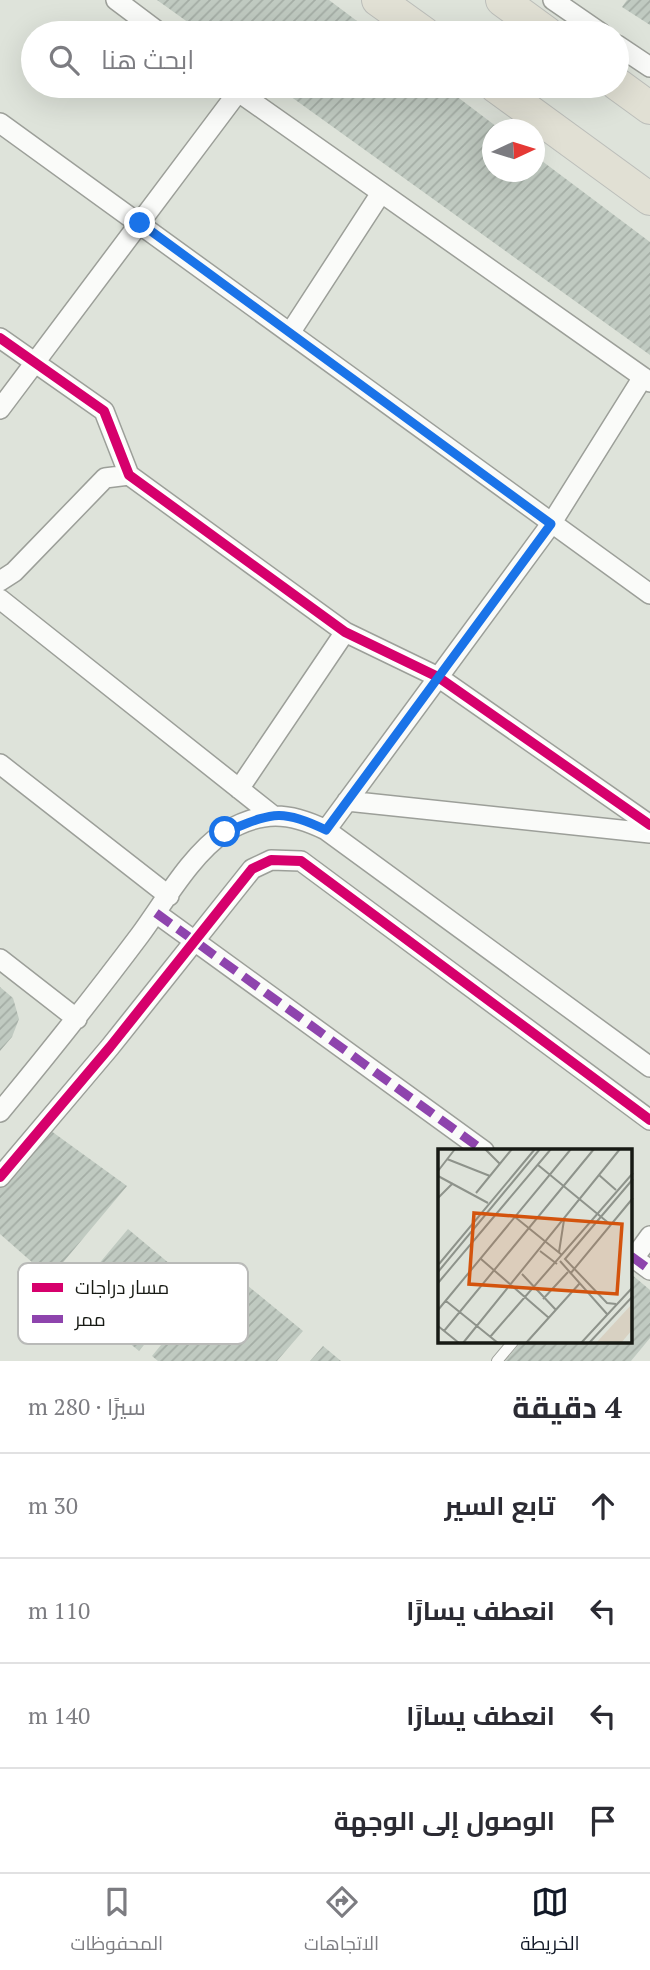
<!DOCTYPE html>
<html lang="ar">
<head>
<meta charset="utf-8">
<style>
  body { margin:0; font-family:"PT Serif",Cairo,serif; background:#f2f2f3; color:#2b2b33; direction:rtl }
  .compass { position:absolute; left:482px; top:119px; width:63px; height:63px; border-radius:50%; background:#fff; box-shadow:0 7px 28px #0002; rotate:86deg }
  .stop { position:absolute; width:21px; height:21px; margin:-16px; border:5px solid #1a73e8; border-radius:50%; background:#fff }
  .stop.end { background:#1a73e8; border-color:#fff; box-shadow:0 2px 7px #0008 }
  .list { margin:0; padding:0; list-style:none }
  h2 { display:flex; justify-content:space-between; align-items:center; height:91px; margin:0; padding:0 28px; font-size:30px }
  h2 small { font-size:23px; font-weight:400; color:#7c7c81 }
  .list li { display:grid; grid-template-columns:46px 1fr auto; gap:21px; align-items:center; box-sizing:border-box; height:105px; padding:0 28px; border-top:2px solid #e1e1e2 }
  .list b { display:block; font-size:26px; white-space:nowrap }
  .list em { font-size:23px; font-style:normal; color:#7c7c81 }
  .icon { flex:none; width:38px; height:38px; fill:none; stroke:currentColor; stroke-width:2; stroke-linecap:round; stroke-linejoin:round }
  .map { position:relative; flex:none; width:650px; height:1361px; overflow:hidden; direction:ltr }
  .search { position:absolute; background:#fff; box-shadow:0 7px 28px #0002; left:21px; right:21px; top:21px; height:77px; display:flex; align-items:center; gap:18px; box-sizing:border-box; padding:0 24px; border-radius:38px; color:#7c7c81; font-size:26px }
  .sheet { height:511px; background:#fff }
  nav { display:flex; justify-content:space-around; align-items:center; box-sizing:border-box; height:98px; border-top:2px solid #e1e1e2; background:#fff; font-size:19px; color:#7c7c81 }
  nav a { display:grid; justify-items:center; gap:4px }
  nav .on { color:#111827 }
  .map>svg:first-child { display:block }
</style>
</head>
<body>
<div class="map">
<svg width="650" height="1361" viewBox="0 0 650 1361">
  <defs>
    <pattern id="building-hatch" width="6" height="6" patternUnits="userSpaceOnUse" patternTransform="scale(1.75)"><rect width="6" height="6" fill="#c0cac1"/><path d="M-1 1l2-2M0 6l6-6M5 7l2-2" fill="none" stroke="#a4ada5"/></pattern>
  </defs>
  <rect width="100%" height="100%" fill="#dee3da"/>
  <path fill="url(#building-hatch)" d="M157 0H329L373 33H203Z
    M627 0H650V25L622 7Z
    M276 86H443L501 130H492V172H534V155L650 242V355Z
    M0 987 13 998 19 1019 12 1037 0 1051Z
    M47 1128 127 1186 50 1278 0 1234V1183Z
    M128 1229 194 1284 139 1351 72 1296Z
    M225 1267 303 1331 277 1361H158L152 1356Z
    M631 1274 650 1290V1338L631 1361H505L521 1342H631Z
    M323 1346 341 1361H310Z"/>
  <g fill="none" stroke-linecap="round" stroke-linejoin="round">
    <g stroke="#9c9f99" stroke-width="12">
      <path id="service" d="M497 1361 513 1342"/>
    </g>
    <g stroke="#9c9f99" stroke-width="22">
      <path id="minor" d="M116 0 160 33
        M553 0 601 33
        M617 45 650 67
        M230 86 650 382
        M0 123 650 594
        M290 333 381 193
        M0 338 104 411 129 475 345 632 438 677 650 825
        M0 409 238 92
        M0 581 14 572 105 478 129 475
        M0 599 271 814
        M0 764 169 896
        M239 789 345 632
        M347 801 650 833
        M326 830 551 524 643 377
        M156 913 484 1151
        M0 959 77 1019
        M0 1112C48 1054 95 995 140 935 163 904 192 853 225 832 262 810 289 812 326 830L650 1067
        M0 1177 110 1047 252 869 271 860 301 861 650 1120
        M631 1256 650 1270
        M634 1258 650 1236"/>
    </g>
    <g stroke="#bcbeba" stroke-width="34">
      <path id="primary" d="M378 0 424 33
        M502 0 547 33
        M617 84 650 108
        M495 86 650 199"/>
    </g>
    <use href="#service" stroke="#fafbf9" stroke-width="10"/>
    <use href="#minor" stroke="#fafbf9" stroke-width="19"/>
    <use href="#primary" stroke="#e1e0d4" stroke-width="32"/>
    <path stroke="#8e44ad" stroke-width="9" stroke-dasharray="18 9" stroke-linecap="butt" d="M156 913 484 1151
      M631 1256 650 1270"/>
    <g stroke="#fff" stroke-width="15">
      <path id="cycleway" d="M0 338 104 411 129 475 345 632 438 677 650 825
        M0 1177 110 1047 252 869 271 860 301 861 650 1120"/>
    </g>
    <use href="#cycleway" stroke="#d6006c" stroke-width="10"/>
  </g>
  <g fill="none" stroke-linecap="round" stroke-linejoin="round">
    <path stroke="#1a73e8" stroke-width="9" d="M140 223 551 524 326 830C279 807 271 814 225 832"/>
  </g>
  <g transform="translate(438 1149)">
    <rect width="194" height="194" fill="#dee3da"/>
    <path d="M194 155V181L183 194H158Z" fill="#d8d1c2"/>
    <path fill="none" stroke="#8e938b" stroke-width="2" d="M47 0 62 15M9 10 52 27M100 16 173 76M0 22 17 0M161 26 178 41M0 27 50 54M38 44 74 0M0 49 15 34M77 68 124 106M102 102 119 115M121 103 126 71M43 110 111 169M122 112 169 165M1 115 97 0M0 123 102 0M84 125 118 161M132 125 195 49M0 134 113 0M105 150 130 123M8 152 60 194M178 155 169 154 127 110 195 30M0 161 133 0M0 177 21 194M6 182 156 0M52 188 195 24M25 194 182 0M88 194 142 134M143 194 195 138M151 194 195 147"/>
    <path fill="#d3530d" fill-opacity="0.15" stroke="#d3530d" stroke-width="3.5" d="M36 64 184 75 179 145 31 135Z"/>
    <rect width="194" height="194" fill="none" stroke="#171a14" stroke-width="3.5"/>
  </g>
  <rect x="18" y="1263" width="230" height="81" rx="10" fill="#fff" stroke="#b9bab8" stroke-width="2"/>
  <rect x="32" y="1283" width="31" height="9" fill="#d6006c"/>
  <rect x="32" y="1315" width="31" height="8" fill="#8e44ad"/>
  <g font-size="19" fill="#171a14">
    <text x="75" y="1294">مسار دراجات</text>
    <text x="75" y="1326">ممر</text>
  </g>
</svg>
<svg class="compass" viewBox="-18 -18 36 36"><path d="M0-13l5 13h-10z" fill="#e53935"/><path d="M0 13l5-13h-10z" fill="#7c7c81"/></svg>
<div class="stop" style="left:225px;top:832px"></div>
<div class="stop end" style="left:140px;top:223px"></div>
<div class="search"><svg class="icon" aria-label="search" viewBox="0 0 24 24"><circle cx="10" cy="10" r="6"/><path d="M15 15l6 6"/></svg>ابحث هنا</div>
</div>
<section class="sheet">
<h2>4 دقيقة<small>سيرًا · 280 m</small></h2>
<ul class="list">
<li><svg class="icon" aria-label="ahead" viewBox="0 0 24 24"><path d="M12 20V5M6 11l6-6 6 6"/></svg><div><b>تابع السير</b></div><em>30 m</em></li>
<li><svg class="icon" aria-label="left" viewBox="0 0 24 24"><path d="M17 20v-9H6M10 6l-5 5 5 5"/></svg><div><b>انعطف يسارًا</b></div><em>110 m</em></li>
<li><svg class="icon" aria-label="left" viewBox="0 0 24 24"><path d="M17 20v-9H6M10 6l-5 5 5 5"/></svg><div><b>انعطف يسارًا</b></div><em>140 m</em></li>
<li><svg class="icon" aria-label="arrive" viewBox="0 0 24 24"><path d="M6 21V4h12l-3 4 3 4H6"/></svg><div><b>الوصول إلى الوجهة</b></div></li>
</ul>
</section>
<nav>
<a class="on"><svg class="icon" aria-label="map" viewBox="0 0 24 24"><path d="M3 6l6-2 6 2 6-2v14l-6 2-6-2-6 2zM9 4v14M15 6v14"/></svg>الخريطة</a>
<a><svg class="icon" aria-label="directions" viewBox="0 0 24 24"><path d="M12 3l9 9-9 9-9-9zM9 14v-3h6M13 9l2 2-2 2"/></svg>الاتجاهات</a>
<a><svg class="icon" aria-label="saved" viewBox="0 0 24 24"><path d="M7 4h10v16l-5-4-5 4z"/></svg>المحفوظات</a>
</nav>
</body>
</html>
